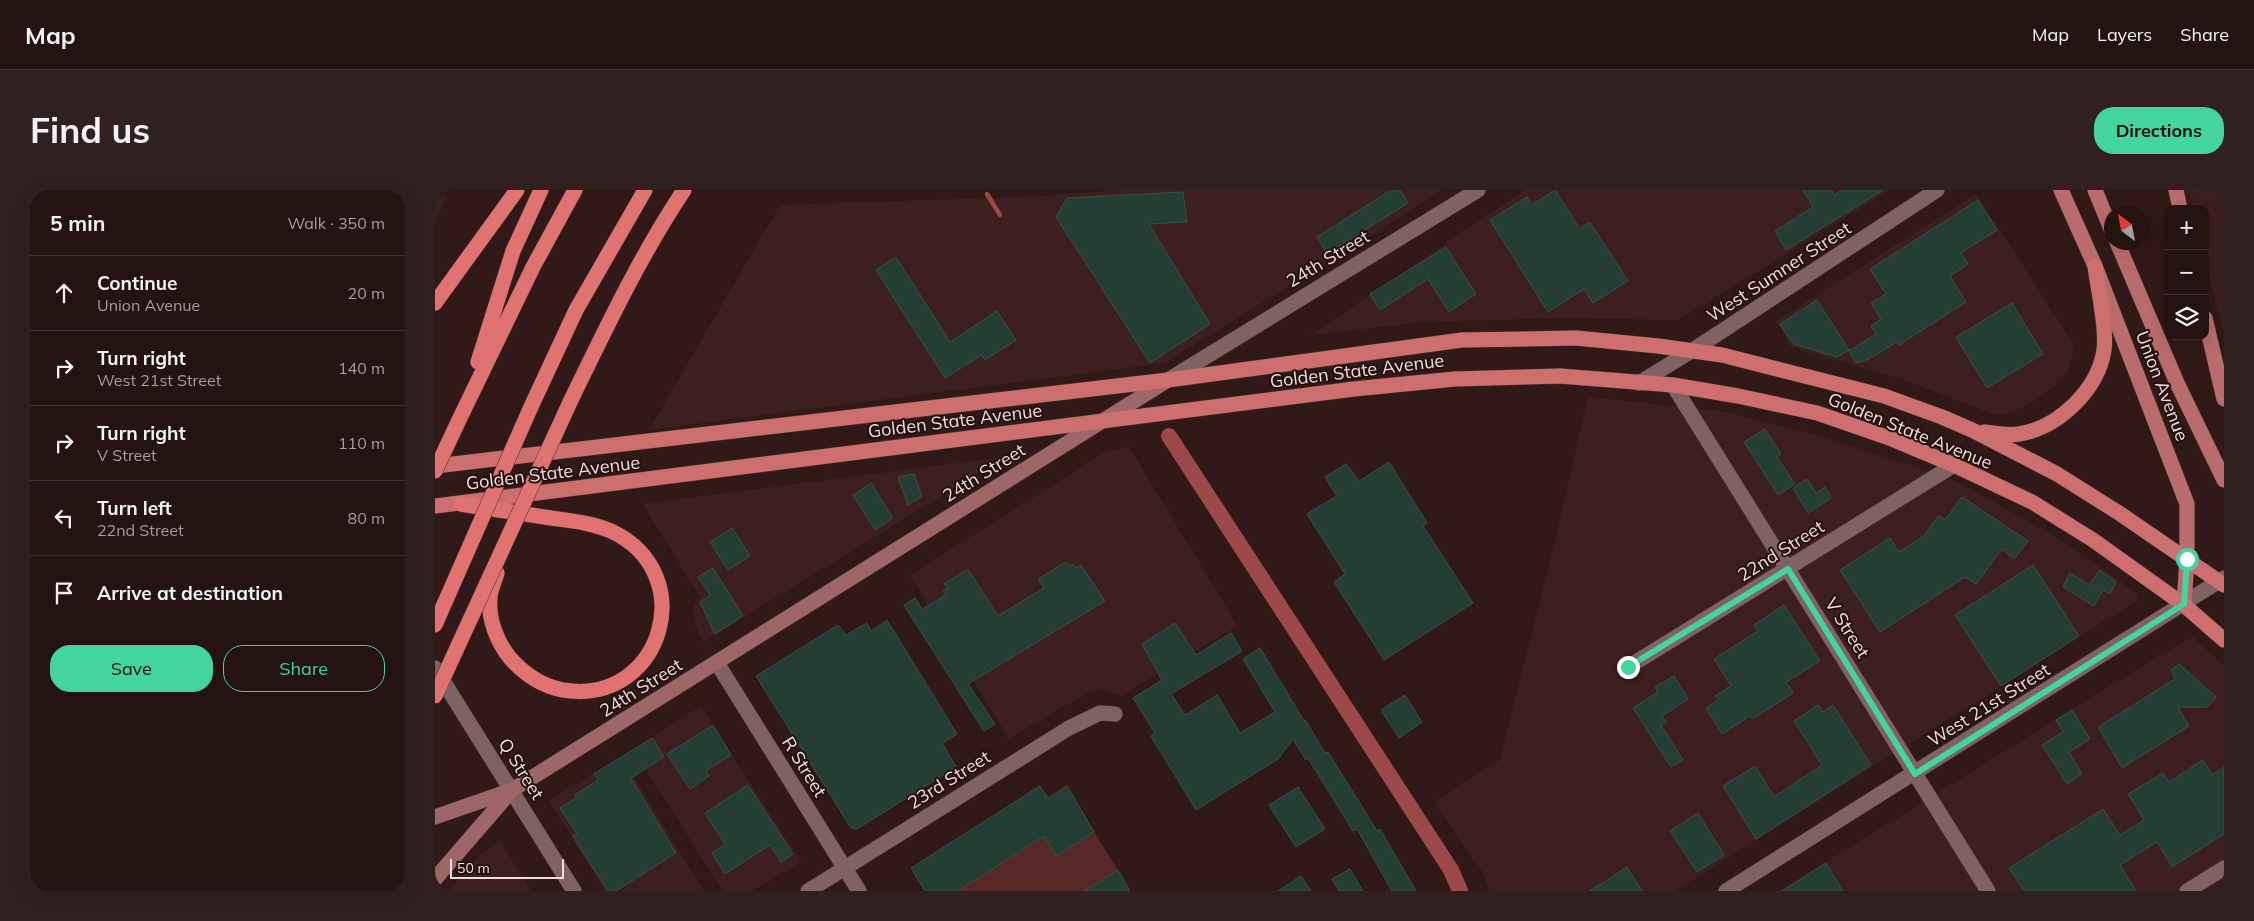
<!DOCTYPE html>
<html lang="en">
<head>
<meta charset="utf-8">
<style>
  body { margin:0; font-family:Mulish,sans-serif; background:#312020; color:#f1f3f6 }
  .controls { position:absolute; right:15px; top:15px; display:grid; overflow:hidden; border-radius:10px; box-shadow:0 5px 20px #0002 }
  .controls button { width:45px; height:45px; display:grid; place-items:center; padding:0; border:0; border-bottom:1px solid #423232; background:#251312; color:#f1f3f6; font:25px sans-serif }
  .compass { position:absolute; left:1669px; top:15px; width:45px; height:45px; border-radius:50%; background:#251312; box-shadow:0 5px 20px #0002; rotate:328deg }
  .scale { position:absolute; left:15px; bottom:12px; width:114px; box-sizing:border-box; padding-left:5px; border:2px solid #f0dfde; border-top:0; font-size:14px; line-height:18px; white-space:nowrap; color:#f0dfde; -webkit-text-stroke:4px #26100f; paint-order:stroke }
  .stop { position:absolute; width:15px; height:15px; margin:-11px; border:4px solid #43d4a0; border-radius:50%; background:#fff }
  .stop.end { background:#43d4a0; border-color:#fff; box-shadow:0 1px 5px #0008 }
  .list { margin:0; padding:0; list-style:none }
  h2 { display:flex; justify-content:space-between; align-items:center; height:65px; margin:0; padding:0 20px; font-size:21px }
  h2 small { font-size:16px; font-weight:400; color:#a39e9f }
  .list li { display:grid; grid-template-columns:32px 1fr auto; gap:15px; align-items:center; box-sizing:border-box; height:75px; padding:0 20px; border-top:1px solid #423232 }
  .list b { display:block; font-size:19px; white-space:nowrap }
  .list p { margin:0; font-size:16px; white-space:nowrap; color:#a39e9f }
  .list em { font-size:16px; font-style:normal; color:#a39e9f }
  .actions { display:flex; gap:10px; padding:15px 20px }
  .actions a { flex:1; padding:11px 0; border:1px solid #43d4a0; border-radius:20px; text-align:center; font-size:18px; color:#43d4a0 }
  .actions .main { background:#43d4a0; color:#111 }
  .icon { flex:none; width:28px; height:28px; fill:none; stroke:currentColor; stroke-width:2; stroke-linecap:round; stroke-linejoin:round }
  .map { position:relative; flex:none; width:1789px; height:701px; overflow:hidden; border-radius:20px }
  header { display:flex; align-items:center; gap:30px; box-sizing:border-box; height:70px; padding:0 25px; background:#251312; border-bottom:1px solid #423232 }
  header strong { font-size:24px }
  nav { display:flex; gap:28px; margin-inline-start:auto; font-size:18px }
  .intro { display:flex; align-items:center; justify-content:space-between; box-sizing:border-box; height:120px; padding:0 30px }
  h1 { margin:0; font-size:35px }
  .button { padding:12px 22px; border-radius:20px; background:#43d4a0; color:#111; font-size:18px; font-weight:700 }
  main { display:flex; gap:30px; padding:0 30px }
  aside { flex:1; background:#251312; border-radius:20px; box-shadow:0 5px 20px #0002 }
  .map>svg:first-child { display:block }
</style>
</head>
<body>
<header>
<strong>Map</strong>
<nav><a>Map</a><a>Layers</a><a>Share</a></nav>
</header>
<div class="intro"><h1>Find us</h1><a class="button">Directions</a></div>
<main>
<aside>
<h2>5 min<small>Walk · 350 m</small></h2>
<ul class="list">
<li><svg class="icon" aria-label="ahead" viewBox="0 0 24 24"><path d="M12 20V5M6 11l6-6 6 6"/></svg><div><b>Continue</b><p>Union Avenue</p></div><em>20 m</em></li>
<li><svg class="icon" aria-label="right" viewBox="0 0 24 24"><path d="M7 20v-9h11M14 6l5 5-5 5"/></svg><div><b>Turn right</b><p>West 21st Street</p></div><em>140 m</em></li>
<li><svg class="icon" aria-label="right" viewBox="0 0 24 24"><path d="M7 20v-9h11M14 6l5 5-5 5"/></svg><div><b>Turn right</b><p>V Street</p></div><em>110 m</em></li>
<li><svg class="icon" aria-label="left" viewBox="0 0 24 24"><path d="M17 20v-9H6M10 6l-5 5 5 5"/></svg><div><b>Turn left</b><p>22nd Street</p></div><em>80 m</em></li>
<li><svg class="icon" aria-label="arrive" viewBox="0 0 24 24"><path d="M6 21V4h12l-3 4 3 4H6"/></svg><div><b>Arrive at destination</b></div></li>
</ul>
<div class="actions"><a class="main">Save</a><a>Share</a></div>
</aside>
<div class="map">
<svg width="1789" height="701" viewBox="0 0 1789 701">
  <rect width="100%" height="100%" fill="#311918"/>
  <path fill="#3e1f1f" d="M684 0H1008L730 173 214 240 345 15 609 6Z
    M1090 0H1455L1243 130 1123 128 987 132 876 145Z
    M1753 0H1789V144L1770 69V19H1758Z
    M1541 4 1639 154 1634 180 1618 197 1590 217 1563 226 1464 188 1356 157 1341 131Z
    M12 5 0 32V6Z
    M1153 207 1292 222 1402 251 1499 283 1525 293 1612 342 1688 393 1703 405V410L1240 701H1055L1047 681 999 612 1065 570 1119 355Z
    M694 257 803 436 686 506 667 499 652 503 574 549 475 385 674 260Z
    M561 268 562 272 268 452 259 432V415L265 407 208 314Z
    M1758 447 1789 476V701H1344L1732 461Z
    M266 516 366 672 317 701H288L198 560Z
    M186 566 269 701H170L114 611Z
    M64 650 97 701H14L43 667Z"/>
  <path fill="#582727" d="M659 642 683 680 650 701H523L609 646 621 666Z"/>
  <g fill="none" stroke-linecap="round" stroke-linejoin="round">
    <path stroke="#9d4849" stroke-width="4.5" d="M552 4 565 25"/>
    <path stroke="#9d4849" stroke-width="16" d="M734 246 1016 680 1025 701"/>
  </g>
  <path fill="#243e33" stroke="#375246" d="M956 0H965L973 13 892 64 882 47Z
    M1120 0 1145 39 1155 32 1193 91 1158 113 1149 99 1113 122 1055 30 1092 7 1097 15Z
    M1368 0H1396L1399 5 1407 0H1448L1351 60 1340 41 1378 17Z
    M748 2 752 32 714 34 775 134 715 173 621 27 632 8Z
    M1543 10 1562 40 1526 63 1533 74 1515 86 1531 112 1464 155 1462 152 1434 169 1421 173 1414 161 1441 144 1436 136 1446 129 1436 113 1451 104 1435 79Z
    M1011 57 1041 104 1014 122 993 89 945 120 935 104Z
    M461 67 515 152 562 121 581 150 550 170 547 165 510 188 441 80Z
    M1382 110 1414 160 1402 167 1358 154 1345 134Z
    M1577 113 1608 164 1552 198 1521 147Z
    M1330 239 1346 264 1342 267 1360 294 1343 305 1309 252Z
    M954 272 992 333 988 336 1038 413 949 470 899 392 910 384 872 324 902 306 890 287 911 274 924 291Z
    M479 284 487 306 473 315 463 287Z
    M1372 289 1381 303 1390 297 1396 308 1373 323 1358 298Z
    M436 293 458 328 440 340 418 305Z
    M1527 307 1593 351 1579 369 1567 359 1541 394 1530 387 1445 442 1405 380 1455 348 1464 362 1489 346 1504 325 1510 330Z
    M297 338 315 366 293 380 275 352Z
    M631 372 634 376 638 374 641 378 646 375 670 411 533 494 560 534 549 541 469 415 480 408 487 419 511 405 508 401 513 398 509 394 533 379 563 426 609 398 603 389Z
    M1598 375 1644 446 1566 496 1520 425Z
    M278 378 308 426 280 444 265 412 275 405 263 387Z
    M1665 380 1681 392 1675 404 1668 400 1659 416 1628 397 1635 383 1654 395Z
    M1349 415 1385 471 1351 492 1358 503 1317 529 1315 526 1287 544 1271 518 1283 510 1280 506 1296 496 1279 469 1323 441 1319 435Z
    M452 430 522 544 507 553 521 577 422 639 416 638 321 486 403 435 411 445 432 433 436 441Z
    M740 433 761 465 796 443 807 461 736 504 750 525 782 505 805 543 840 522 808 469 825 458 869 531 870 530 890 563 893 562 942 641 945 639 981 701H957L922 639 918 641 873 568 871 570 858 549 843 569 761 620 716 546 720 543 698 508 727 490 707 454Z
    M1744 474 1781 507 1772 517H1743L1754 536 1687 578 1663 537 1740 489 1736 480Z
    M1239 486 1253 509 1227 526 1231 532 1226 535 1248 570 1236 577 1198 518 1223 502 1220 497Z
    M970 505 987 532 964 548 946 520Z
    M1383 515 1388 522 1398 515 1436 575 1321 649 1288 596 1320 576 1339 607 1387 575 1359 531Z
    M1637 520 1655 549 1634 562 1647 584 1632 594 1607 555 1628 542 1621 530Z
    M278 535 296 565 271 581 274 586 255 599 232 564Z
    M217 548 229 567 196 588 241 663 181 701H173L146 659 138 646 142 644 125 618 141 608 140 605 163 590 159 584Z
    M1768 570 1777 585 1789 577V644L1737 677 1722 652 1685 675 1701 701H1589L1574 678 1668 619 1685 645 1709 630 1693 604 1728 583 1734 592Z
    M313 595 358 664 346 672 335 655 290 684 277 663 290 654 270 623Z
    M605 596 613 608 632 596 659 642 621 666 609 646 523 701H490L476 678Z
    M863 597 890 639 861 657 834 615Z
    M1263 623 1289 665 1262 682 1235 641Z
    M1391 673 1408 701H1347Z
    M1192 677 1207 701H1154L1169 692Z
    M915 679 928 701H904L897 689Z
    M683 680 695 701H650Z
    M866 686 876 701H843Z"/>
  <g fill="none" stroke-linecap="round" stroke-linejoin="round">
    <g stroke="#473434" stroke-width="16">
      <path id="minor" d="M733 190 1043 0
        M1238 195 1553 701
        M282 473 424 701
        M1193 477 1519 275
        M373 701 634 538 665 523 680 524
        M1752 701 1789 678"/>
    </g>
    <g stroke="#473434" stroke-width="16">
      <path id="tertiary" d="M1204 193 1258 160 1502 0
        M0 478 139 701
        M1291 701 1789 388"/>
    </g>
    <g stroke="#473434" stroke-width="16">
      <path id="secondary" d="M0 627 77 600 733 190
        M0 689 76 601"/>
    </g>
    <g stroke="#473434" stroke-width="16">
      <path id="primary" d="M1626 0 1660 76 1752 314V369L1749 415
        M1660 0 1676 39
        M1741 0 1745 19
        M1682 52 1742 193 1789 290
        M1770 128 1789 209"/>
    </g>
    <g stroke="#473434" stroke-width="16">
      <path id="trunk" d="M1549 242C1561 243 1572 246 1584 244 1623 238 1663 200 1669 160 1672 138 1663 100 1660 76
        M0 276 733 190 1027 150 1141 148 1223 156 1287 165 1449 206 1507 227 1537 240 1622 284 1684 323 1789 395
        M0 316 919 199 1020 189 1125 186 1238 195 1303 206 1382 223 1457 249 1519 275 1597 312 1658 350 1749 415 1789 450"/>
    </g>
    <g stroke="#473434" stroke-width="16">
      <path id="motorway" d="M0 113 82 0
        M43 172 78 61 106 0
        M136 210C171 138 205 66 249 0
        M95 219 141 120 210 0
        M24 230 98 77 140 0
        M26 314C56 319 86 323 116 328 137 331 159 333 178 342 264 384 228 509 136 501 112 499 91 486 75 468 62 452 53 429 55 408 55 400 60 391 62 383"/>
    </g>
    <use href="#minor" stroke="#7f6261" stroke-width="15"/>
    <use href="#tertiary" stroke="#7f6261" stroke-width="15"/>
    <use href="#secondary" stroke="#9c6766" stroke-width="15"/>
    <use href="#primary" stroke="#b96c6b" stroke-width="15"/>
    <use href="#trunk" stroke="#cc6f6e" stroke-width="15"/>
    <use href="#motorway" stroke="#e07271" stroke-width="15"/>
    <g stroke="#473434" stroke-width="16" stroke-linecap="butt">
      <path id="motorway-bridge" d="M0 281 24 230
        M0 435 95 219
        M0 506 136 210"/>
    </g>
    <use href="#motorway-bridge" stroke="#e07271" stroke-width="15"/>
  </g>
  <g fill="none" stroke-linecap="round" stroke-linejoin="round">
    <path stroke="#43d4a0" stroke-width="6" d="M1193 477 1353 379 1480 584 1749 414 1752 369"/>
  </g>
  <g text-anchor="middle" stroke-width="4" stroke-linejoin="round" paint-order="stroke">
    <g font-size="18" fill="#f0dfde" stroke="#26100f">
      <text transform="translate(893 69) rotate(-31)" y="6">24th Street</text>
      <text transform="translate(1344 82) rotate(-33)" y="6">West Sumner Street</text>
      <text transform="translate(922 181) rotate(-7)" y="6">Golden State Avenue</text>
      <text transform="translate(1727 196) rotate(69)" y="6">Union Avenue</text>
      <text transform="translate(520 231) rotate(-7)" y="6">Golden State Avenue</text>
      <text transform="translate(1475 241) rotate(22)" y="6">Golden State Avenue</text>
      <text transform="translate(118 283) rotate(-7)" y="6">Golden State Avenue</text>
      <text transform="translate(549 283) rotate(-32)" y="6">24th Street</text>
      <text transform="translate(1346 361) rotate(-32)" y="6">22nd Street</text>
      <text transform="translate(1412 438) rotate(58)" y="6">V Street</text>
      <text transform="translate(206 498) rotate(-32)" y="6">24th Street</text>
      <text transform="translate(1554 515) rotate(-32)" y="6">West 21st Street</text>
      <text transform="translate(369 577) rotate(58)" y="6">R Street</text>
      <text transform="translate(86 579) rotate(58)" y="6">Q Street</text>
      <text transform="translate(514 590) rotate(-32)" y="6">23rd Street</text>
    </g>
  </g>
</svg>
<div class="controls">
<button>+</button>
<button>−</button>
<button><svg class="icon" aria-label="layers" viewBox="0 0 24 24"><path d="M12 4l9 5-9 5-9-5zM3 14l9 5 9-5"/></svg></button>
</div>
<svg class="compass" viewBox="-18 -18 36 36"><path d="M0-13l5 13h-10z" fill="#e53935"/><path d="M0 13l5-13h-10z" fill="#a39e9f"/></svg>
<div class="scale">50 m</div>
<div class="stop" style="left:1752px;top:369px"></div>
<div class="stop end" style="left:1193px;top:477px"></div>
</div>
</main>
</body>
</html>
